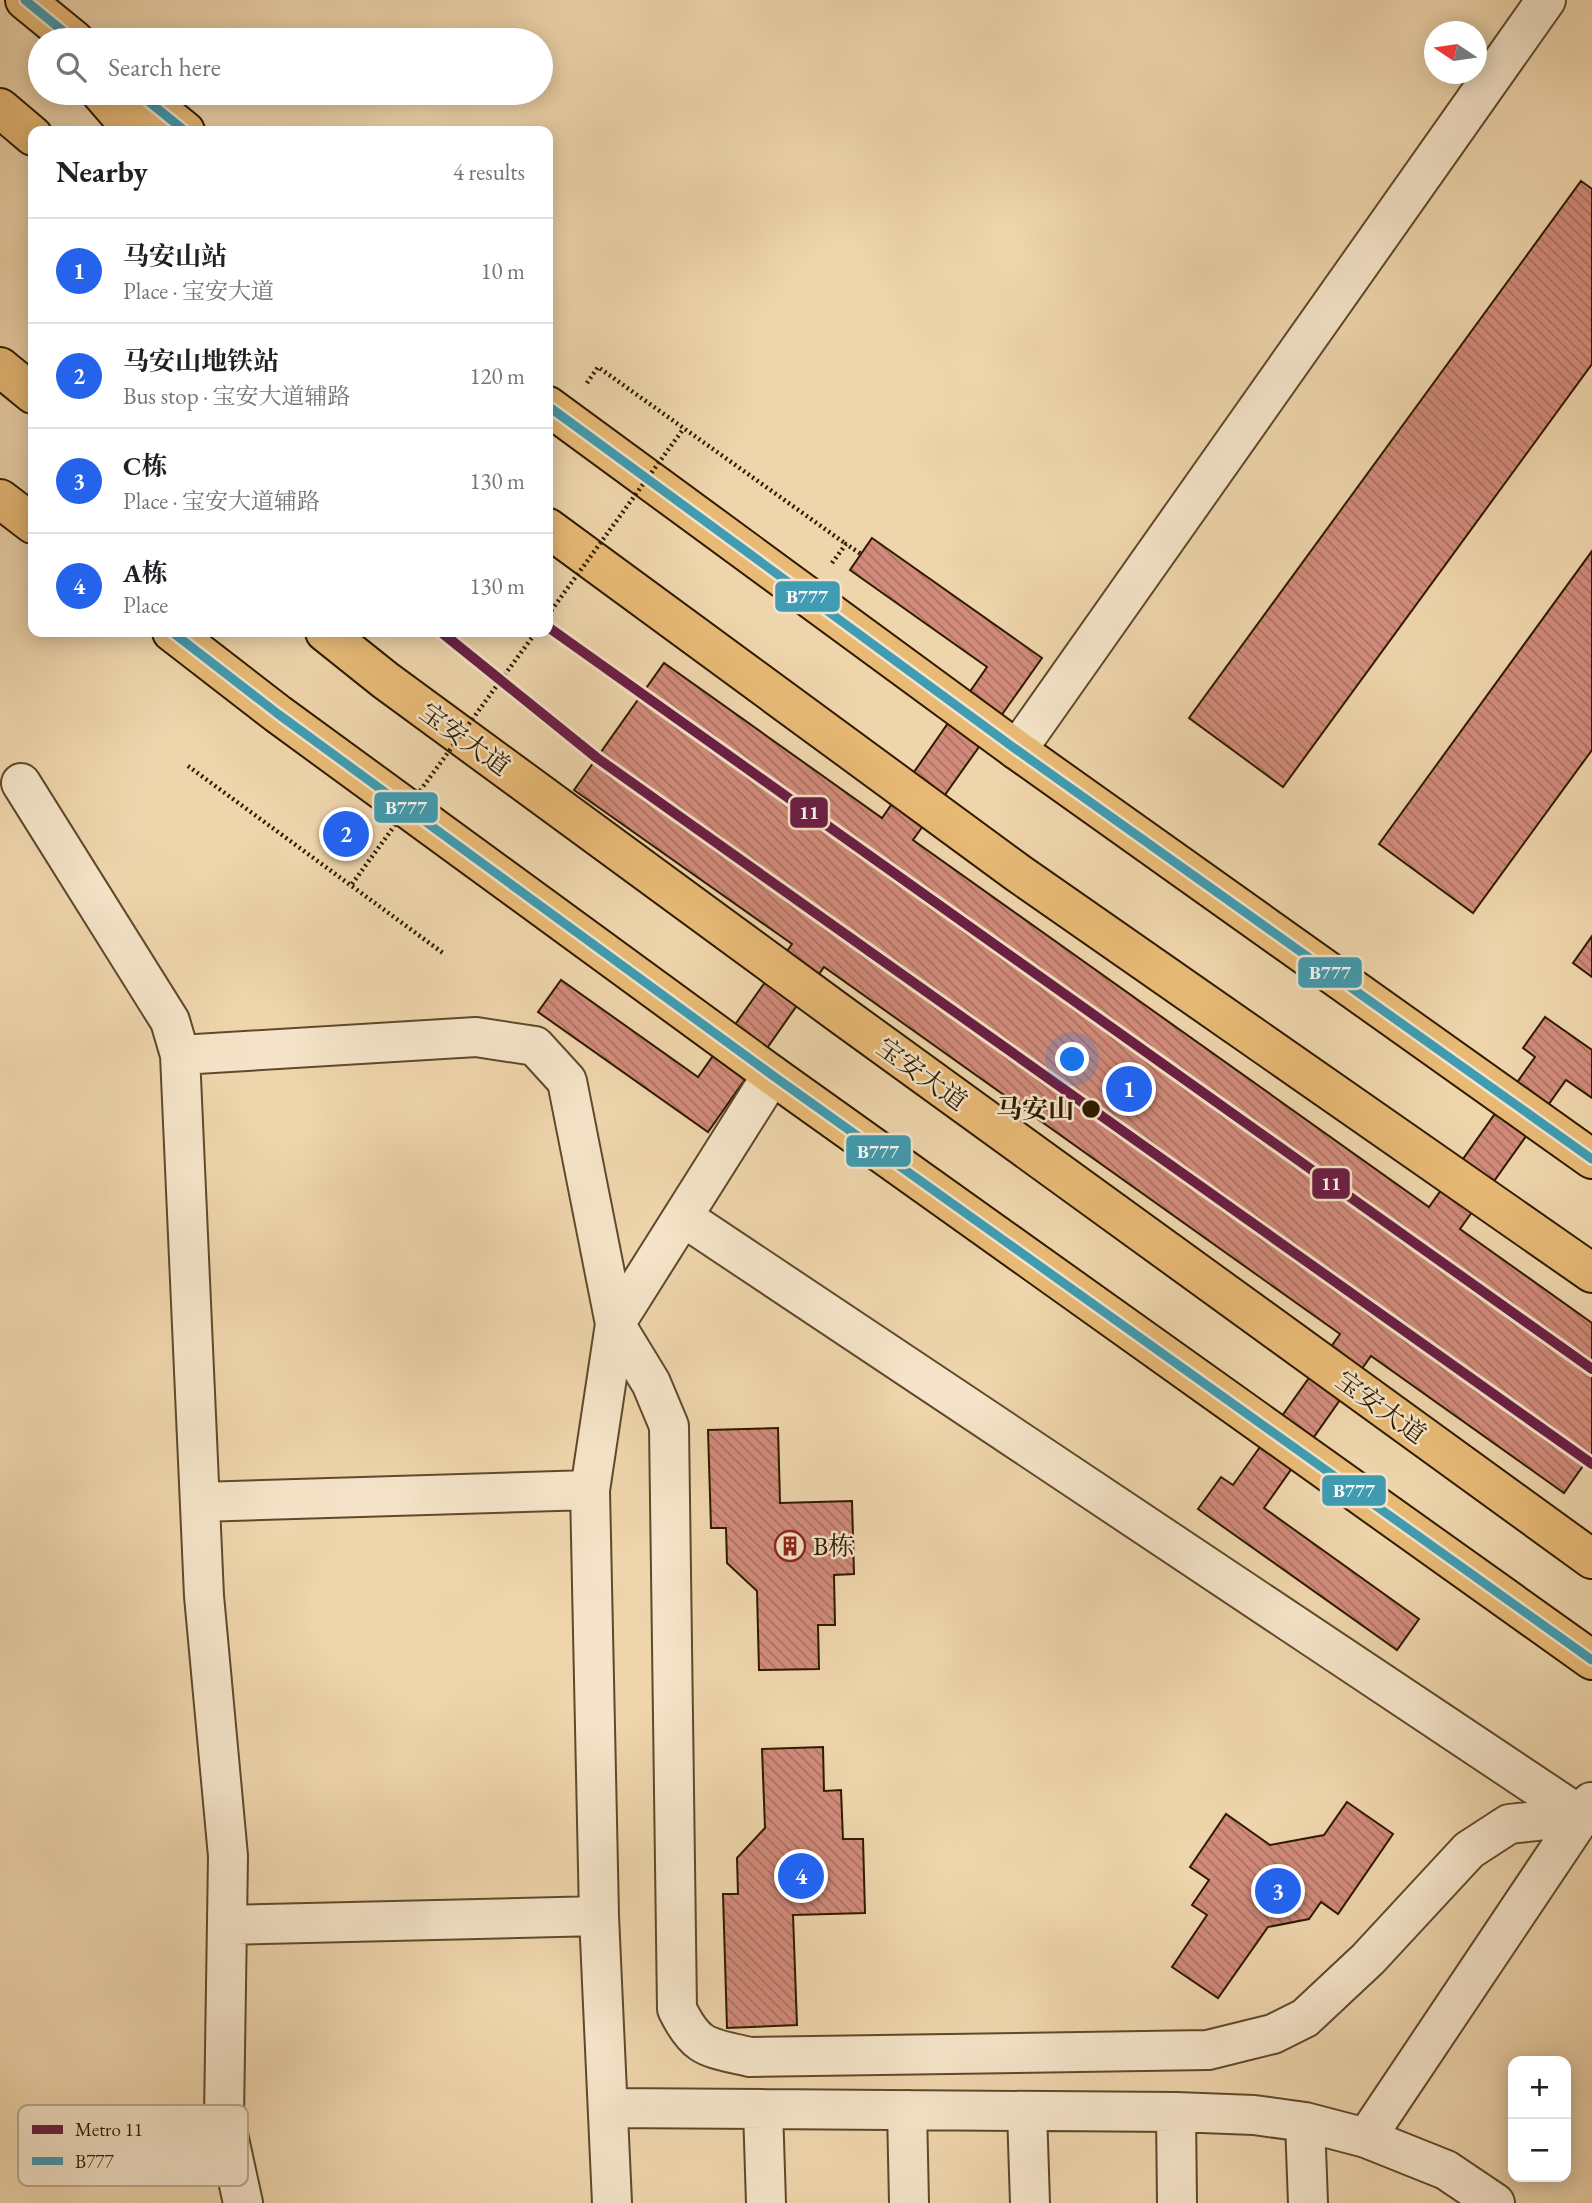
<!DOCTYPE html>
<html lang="en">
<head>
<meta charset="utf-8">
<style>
  body { margin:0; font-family:"EB Garamond","Noto Serif SC",serif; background:#f6f6f6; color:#202124 }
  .controls { position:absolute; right:21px; bottom:21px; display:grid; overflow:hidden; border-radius:14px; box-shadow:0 4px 18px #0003 }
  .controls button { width:63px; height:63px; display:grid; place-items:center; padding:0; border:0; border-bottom:2px solid #e0e0e0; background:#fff; color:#202124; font:35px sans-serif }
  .compass { position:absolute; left:1424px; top:21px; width:63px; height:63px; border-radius:50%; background:#fff; box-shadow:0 4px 18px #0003; rotate:283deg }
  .you { position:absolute; left:1073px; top:1060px; width:24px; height:24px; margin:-18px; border:5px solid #fff; border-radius:50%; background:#1a73e8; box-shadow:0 0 0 10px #1a73e833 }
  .badge { display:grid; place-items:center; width:46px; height:46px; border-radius:50%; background:#2563eb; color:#fff; font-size:23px; font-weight:700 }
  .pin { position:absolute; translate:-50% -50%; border:4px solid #fff; box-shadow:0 2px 7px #0006 }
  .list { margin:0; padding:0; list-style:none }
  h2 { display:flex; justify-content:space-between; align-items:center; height:91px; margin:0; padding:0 28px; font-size:30px }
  h2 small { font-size:23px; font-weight:400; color:#757577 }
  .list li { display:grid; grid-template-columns:46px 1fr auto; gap:21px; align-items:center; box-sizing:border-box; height:105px; padding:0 28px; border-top:2px solid #e0e0e0 }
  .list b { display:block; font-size:26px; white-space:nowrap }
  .list p { margin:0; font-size:23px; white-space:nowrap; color:#757577 }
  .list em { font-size:23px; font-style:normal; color:#757577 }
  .icon { flex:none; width:38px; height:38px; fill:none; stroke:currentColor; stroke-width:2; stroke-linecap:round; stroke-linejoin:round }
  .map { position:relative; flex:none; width:1592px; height:2203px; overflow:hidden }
  .search { position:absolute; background:#fff; box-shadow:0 4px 18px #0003; left:28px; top:28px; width:525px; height:77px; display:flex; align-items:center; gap:18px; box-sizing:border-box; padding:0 24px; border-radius:38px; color:#757577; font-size:26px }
  .panel { position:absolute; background:#fff; box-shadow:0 4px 18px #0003; left:28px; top:126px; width:525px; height:511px; border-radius:14px }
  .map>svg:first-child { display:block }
</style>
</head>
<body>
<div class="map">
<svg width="1592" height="2203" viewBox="0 0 1592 2203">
  <defs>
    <pattern id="building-back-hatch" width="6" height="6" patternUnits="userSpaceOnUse" patternTransform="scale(1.75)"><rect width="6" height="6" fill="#d28b7b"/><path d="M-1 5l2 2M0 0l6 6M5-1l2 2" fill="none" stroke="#ab7162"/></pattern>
  </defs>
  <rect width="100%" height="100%" fill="#efd5ac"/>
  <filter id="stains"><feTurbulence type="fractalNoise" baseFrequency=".00286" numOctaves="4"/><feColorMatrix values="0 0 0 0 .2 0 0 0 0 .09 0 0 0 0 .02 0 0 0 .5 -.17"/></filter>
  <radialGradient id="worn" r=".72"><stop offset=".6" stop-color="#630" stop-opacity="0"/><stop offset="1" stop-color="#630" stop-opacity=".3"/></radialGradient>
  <path fill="url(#building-back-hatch)" stroke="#2e1b00" stroke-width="2" d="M1581 181 1592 189V364L1283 787 1189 718Z
    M872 538 1042 658 913 840 1429 1207 1535 1057 1523 1048 1545 1017 1592 1050V1098L1566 1080 1460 1229 1592 1323V1453L1564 1493 1371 1356 1264 1508 1419 1619 1397 1650 1198 1509 1221 1477 1233 1485 1340 1334 824 967 708 1132 538 1012 561 980 698 1077 792 944 574 790 664 663 882 818 987 667 850 570Z
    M1592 551V750L1473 913 1379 844Z
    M1592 936V977L1573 963Z
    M778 1428 780 1503 852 1501 854 1574 834 1575 835 1625H818L819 1669 759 1670 757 1591 727 1563 726 1528H711L708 1430Z
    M823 1747 824 1791 841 1790 843 1839H863L865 1913 793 1915 797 2025 727 2028 723 1894H738L737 1858 765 1828 762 1749Z
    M1347 1802 1393 1834 1338 1914 1321 1902 1309 1919 1268 1927 1218 1998 1172 1967 1207 1915 1192 1905 1209 1880 1190 1867 1226 1814 1270 1845 1324 1835Z"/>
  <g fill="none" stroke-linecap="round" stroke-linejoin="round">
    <g stroke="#5e4a2b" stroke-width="42">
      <path id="minor" d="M1017 750 1546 0
        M21 783 170 1021 180 1055 204 1596 228 1856 224 2116 243 2203
        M180 1055 476 1037 535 1046 567 1081 615 1324 651 1383 669 1426 677 2009C697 2050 708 2047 750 2057L1208 2050 1273 2034 1305 2018 1368 1959 1469 1850 1509 1824 1581 1816
        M683 1217 1581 1816
        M200 1502 590 1490
        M227 1925 599 1916
        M609 2108 1176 2112 1254 2115 1305 2122 1366 2138 1446 2170 1495 2203
        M763 2109 766 2203
        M907 2110 909 2203
        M1027 2111 1030 2203
        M1176 2112 1177 2203
        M1305 2122 1308 2203
        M1366 2138 1591 1802
        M612 2203 599 1916 590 1490 615 1324 772 1075"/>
    </g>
    <g stroke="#2e1b00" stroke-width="42">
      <path id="major" d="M25 0 74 40
        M101 93 134 131
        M138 93 185 131
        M0 108 33 136
        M0 367 33 394
        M548 406 1017 750 1592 1159
        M0 499 33 524
        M548 528 1018 873 1592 1273
        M172 632 278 714 772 1075 1592 1660
        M325 632 385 680 843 1016 1592 1559"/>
    </g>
    <path stroke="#2e1b00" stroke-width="4.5" stroke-dasharray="2 3.5" stroke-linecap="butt" d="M587 383 598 367 846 544
      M832 563 846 544 861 554
      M188 766 443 953"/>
    <use href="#minor" stroke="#f5e4c9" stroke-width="38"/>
    <use href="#major" stroke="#e8ba76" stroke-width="38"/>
    <path stroke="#2e1b00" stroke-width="4.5" stroke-dasharray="2 3.5" stroke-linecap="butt" d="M548 615 684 428
      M352 884 536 632"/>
    <g stroke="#f5e4c9" stroke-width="14">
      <path id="bus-1" d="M25 0 74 40
        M138 93 185 131
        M548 406 1017 750 1592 1159
        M172 632 278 714 772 1075 1592 1660"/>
    </g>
    <use href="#bus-1" stroke="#3f9cb2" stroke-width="9"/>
    <g stroke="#f5e4c9" stroke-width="16">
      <path id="metro-1" d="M548 627 1592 1369
        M441 632 597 758 1592 1464"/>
    </g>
    <use href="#metro-1" stroke="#6a1d44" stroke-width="10"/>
  </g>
  <defs>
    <g id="building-ring" transform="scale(1.575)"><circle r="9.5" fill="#f5e4c9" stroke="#8f2418" stroke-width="1.5"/><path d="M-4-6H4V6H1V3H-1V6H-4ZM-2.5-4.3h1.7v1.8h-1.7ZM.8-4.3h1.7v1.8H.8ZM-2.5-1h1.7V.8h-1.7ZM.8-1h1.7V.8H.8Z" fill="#8f2418"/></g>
  </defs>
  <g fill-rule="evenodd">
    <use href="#building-ring" x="790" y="1546"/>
  </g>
  <circle fill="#2e1b00" stroke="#f5e4c9" stroke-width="2.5" cx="1091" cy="1109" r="10"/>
  <g text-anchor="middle" stroke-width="5" stroke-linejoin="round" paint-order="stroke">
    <g font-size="26" fill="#2e1b00" stroke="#f5e4c9">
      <text transform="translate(465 739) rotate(36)" y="9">宝安大道</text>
      <text transform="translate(922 1074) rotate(36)" y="9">宝安大道</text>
      <text transform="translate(1381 1407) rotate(36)" y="9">宝安大道</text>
    </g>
    <g font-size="26" font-weight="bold" fill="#2e1b00" stroke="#f5e4c9" text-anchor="end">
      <text x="1074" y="1118">马安山</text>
    </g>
    <g font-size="26" fill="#2e1b00" stroke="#f5e4c9" text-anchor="start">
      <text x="813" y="1555">B栋</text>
    </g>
  </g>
  <rect x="18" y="2105" width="230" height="81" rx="10" fill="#f5e4c9" stroke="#b9a88d" stroke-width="2"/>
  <rect x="32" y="2125" width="31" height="9" fill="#6a1d44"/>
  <rect x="32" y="2157" width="31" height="8" fill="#3f9cb2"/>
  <g font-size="19" fill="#2e1b00">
    <text x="75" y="2136">Metro 11</text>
    <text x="75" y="2168">B777</text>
  </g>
  <g stroke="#f5e4c9" stroke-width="2.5">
    <rect x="774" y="580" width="67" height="33" rx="7" fill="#3f9cb2"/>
    <rect x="373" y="791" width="66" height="33" rx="7" fill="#3f9cb2"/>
    <rect x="789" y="796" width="40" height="33" rx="7" fill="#6a1d44"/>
    <rect x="1297" y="956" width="66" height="33" rx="7" fill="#3f9cb2"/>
    <rect x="845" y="1134" width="67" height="34" rx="7" fill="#3f9cb2"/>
    <rect x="1311" y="1167" width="40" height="33" rx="7" fill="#6a1d44"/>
    <rect x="1321" y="1474" width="66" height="33" rx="7" fill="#3f9cb2"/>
  </g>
  <g font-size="19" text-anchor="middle" font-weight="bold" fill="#fff">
    <text x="807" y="603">B777</text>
    <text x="406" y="814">B777</text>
    <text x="809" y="819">11</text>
    <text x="1330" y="979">B777</text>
    <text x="878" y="1158">B777</text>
    <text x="1331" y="1190">11</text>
    <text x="1354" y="1497">B777</text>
  </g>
  <rect width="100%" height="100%" filter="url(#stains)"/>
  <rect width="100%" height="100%" fill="url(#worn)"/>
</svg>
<div class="controls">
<button>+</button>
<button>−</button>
</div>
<svg class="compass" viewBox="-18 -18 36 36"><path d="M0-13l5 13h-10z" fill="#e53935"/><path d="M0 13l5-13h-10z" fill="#757577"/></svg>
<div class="you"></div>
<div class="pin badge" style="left:1129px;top:1089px">1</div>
<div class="pin badge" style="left:346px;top:834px">2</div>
<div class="pin badge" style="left:1278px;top:1891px">3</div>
<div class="pin badge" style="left:801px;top:1876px">4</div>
<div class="search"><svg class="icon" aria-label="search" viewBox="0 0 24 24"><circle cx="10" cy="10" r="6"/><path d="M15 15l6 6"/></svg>Search here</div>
<section class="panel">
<h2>Nearby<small>4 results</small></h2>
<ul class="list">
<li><span class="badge">1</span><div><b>马安山站</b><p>Place · 宝安大道</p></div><em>10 m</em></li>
<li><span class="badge">2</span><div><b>马安山地铁站</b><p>Bus stop · 宝安大道辅路</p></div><em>120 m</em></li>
<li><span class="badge">3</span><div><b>C栋</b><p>Place · 宝安大道辅路</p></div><em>130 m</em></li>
<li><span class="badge">4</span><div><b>A栋</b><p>Place</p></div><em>130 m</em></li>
</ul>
</section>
</div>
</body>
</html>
